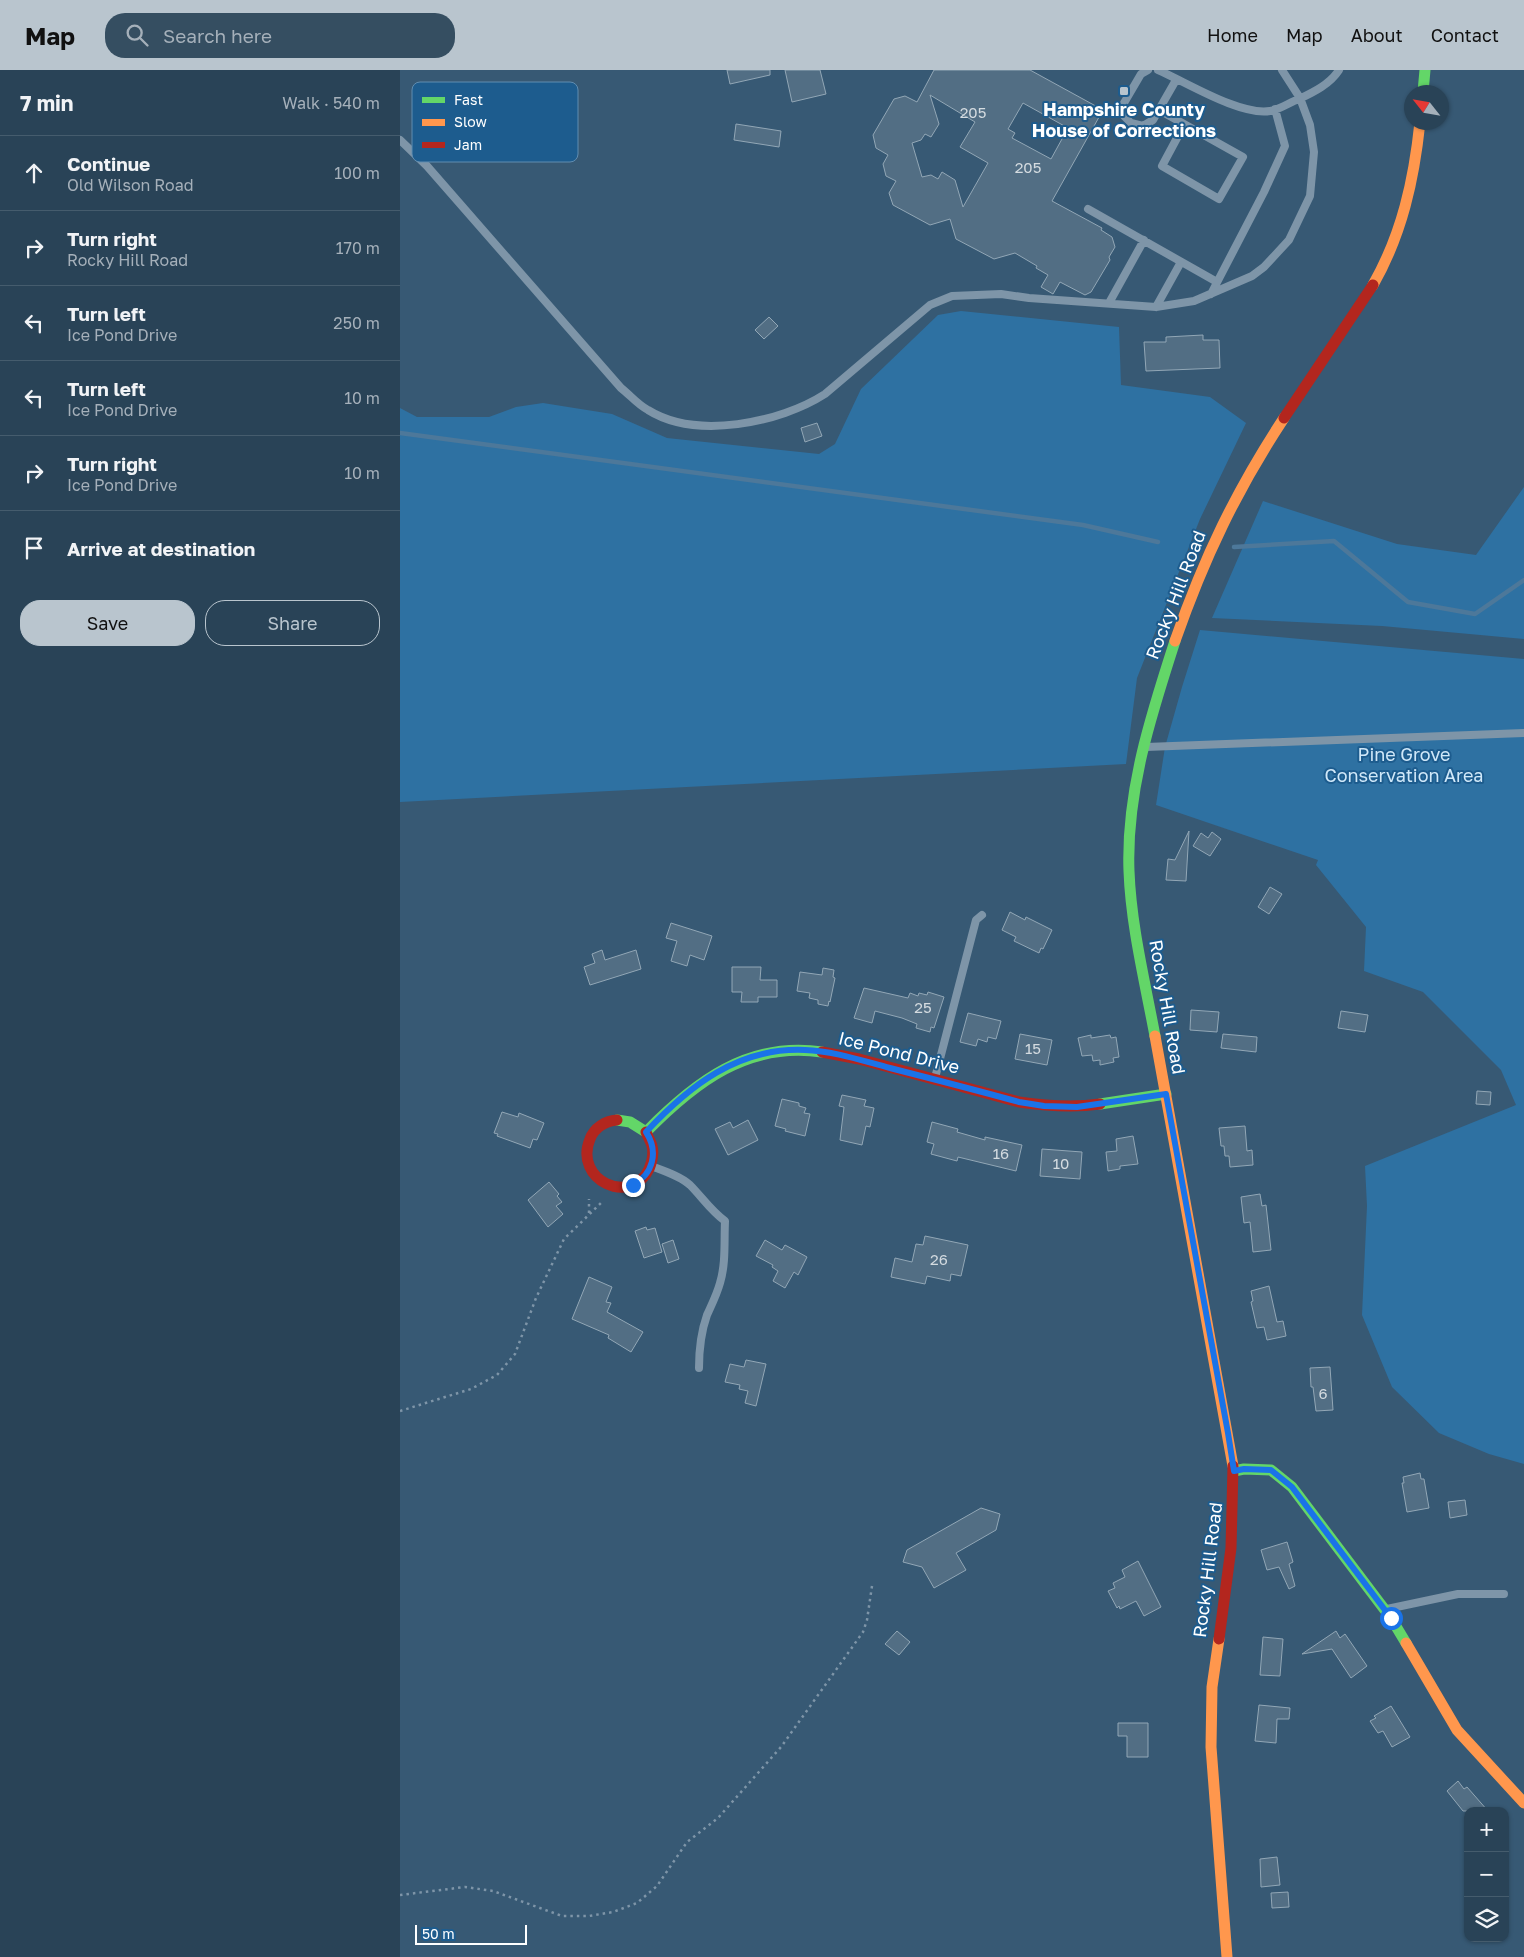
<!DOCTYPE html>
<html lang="en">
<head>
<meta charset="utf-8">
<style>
  body { margin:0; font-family:"Golos Text",sans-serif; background:#354e61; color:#f1f3f6 }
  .controls { position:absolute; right:15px; bottom:15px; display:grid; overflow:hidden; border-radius:10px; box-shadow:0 1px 4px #0004 }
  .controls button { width:45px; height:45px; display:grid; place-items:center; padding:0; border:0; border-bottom:1px solid #455c6d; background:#294357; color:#f1f3f6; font:25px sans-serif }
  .compass { position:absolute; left:1004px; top:15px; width:45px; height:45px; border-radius:50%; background:#294357; box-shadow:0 1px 4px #0004; rotate:301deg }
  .scale { position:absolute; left:15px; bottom:12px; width:112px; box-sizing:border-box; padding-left:5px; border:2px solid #fff; border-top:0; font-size:14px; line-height:18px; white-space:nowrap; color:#fff; -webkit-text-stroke:4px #1d5c8e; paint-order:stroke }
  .stop { position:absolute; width:15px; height:15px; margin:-11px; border:4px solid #1a73e8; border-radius:50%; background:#fff }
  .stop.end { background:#1a73e8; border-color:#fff; box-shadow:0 1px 5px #0008 }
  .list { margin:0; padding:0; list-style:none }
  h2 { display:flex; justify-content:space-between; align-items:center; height:65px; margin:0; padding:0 20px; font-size:21px }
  h2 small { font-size:16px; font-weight:400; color:#a5b0ba }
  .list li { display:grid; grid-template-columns:32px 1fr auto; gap:15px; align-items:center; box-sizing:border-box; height:75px; padding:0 20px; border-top:1px solid #455c6d }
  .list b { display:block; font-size:19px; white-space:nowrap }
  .list p { margin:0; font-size:16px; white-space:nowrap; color:#a5b0ba }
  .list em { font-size:16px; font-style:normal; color:#a5b0ba }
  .actions { display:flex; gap:10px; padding:15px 20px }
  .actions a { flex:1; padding:11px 0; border:1px solid #b9c5ce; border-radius:20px; text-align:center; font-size:18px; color:#b9c5ce }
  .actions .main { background:#b9c5ce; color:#111 }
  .icon { flex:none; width:28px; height:28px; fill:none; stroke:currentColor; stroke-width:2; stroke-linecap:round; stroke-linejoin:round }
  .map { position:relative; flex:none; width:1124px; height:1887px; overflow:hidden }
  header { display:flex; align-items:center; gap:30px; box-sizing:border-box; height:70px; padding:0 25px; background:#b9c5ce; color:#111 }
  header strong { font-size:24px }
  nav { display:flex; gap:28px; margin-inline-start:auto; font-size:18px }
  .search { width:350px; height:45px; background:#354e61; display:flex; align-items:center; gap:12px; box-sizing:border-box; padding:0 18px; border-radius:20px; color:#a5b0ba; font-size:19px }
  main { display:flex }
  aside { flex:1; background:#294357 }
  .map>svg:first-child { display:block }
</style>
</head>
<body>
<header>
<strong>Map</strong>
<div class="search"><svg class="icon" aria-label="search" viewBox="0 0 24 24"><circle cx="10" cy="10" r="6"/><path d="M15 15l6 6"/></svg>Search here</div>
<nav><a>Home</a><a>Map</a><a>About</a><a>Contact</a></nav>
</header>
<main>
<aside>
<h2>7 min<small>Walk · 540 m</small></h2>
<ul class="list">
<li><svg class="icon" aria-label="ahead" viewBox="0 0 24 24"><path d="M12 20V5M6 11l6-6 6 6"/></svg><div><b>Continue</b><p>Old Wilson Road</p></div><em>100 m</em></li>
<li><svg class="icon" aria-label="right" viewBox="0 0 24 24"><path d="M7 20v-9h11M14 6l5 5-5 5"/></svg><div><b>Turn right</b><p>Rocky Hill Road</p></div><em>170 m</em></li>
<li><svg class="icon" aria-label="left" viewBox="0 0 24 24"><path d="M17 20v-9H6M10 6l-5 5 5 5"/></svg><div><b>Turn left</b><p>Ice Pond Drive</p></div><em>250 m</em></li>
<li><svg class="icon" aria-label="left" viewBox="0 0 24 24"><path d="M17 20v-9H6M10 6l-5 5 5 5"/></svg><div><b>Turn left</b><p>Ice Pond Drive</p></div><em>10 m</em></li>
<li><svg class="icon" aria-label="right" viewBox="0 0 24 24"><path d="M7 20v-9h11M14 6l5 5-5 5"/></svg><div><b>Turn right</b><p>Ice Pond Drive</p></div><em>10 m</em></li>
<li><svg class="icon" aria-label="arrive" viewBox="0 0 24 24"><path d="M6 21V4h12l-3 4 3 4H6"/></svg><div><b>Arrive at destination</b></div></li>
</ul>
<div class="actions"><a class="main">Save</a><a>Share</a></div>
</aside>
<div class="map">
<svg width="1124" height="1887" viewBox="0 0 1124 1887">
  <rect width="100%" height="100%" fill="#375974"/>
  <path fill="#2e71a2" d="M561 241 719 257 721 315 810 327 846 353 800 449 737 608 726 694 0 732V338L17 347H89L116 337 143 333 212 344 267 368 419 384 435 374 461 319 538 245Z
    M1124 417V569L982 556 812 548 863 431 997 474 1076 485Z
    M800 560 1124 589V1394L1089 1384 1039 1363 992 1317 962 1245 967 1136 965 1096 1116 1035 1101 1000 1023 922 964 901 966 857 916 795 918 790 756 735 765 677 782 617Z"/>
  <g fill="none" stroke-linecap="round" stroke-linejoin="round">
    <path stroke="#4d789a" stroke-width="4.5" d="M0 363 683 455 758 472
      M834 477 934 471 1008 532 1075 544 1124 510"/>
  </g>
  <path fill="#526e84" stroke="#92a7b6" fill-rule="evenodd" d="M327 0H370V5L330 14Z
    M385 0H420L426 24 392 32Z
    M534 0H630L703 40 652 131 702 158 701 160 712 167 715 177 709 187 710 190 691 222 685 225 660 212 653 224 641 217 648 205 636 198 637 196 615 183 594 189 556 169 550 149 530 155 493 135 489 123 496 111 486 106 483 94 488 85 476 78 473 65 494 29 505 26 517 32ZM530 25 575 52 560 77 588 93 563 137 555 110 542 102 538 109 531 105 522 107 512 73 521 70 525 64 531 67 539 54ZM623 33 668 58 651 89 612 68 615 63 608 59Z
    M336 54 381 61 379 77 334 70Z
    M369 247 378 256 364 269 355 260Z
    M803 265V270H819L820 298 746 301 744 272H766V267Z
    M417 353 422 366 405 372 401 358Z
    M789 761 786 811 766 810 768 789 775 790Z
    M812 762 821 769 810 786 793 776 801 763 808 768Z
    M870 817 882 824 869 844 858 837Z
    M610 842 625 850 626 847 652 860 643 879 641 878 639 883 614 871 616 867 602 860Z
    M271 853 312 866 304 890 290 885 287 896 271 891 277 871 266 868Z
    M202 880 205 890 236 880 241 899 190 915 184 897 195 893 192 884Z
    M332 897H361L360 910H377V927H358V932H341L342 922H332Z
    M423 898 434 900 433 907 435 908 430 932 429 931 428 936 418 934V930L409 928 410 923 397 921 400 902 422 905Z
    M464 918 508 928 510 923 518 926 519 923 527 925 528 922 544 927 534 958 531 957 530 962 516 958 517 954 502 948 475 941 472 953 454 948Z
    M791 940 819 942 817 962 790 960Z
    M941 941 968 945 965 962 938 958Z
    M568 943 601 951 596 969 588 967 587 972 578 969 576 976 560 972Z
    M620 964 652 970 647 995 615 989Z
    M823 964 857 967 856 982 821 978Z
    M691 965V968L710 965 711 968 716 967 719 987 713 988 714 992 700 995V990L693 991 692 985 682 986 678 968Z
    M1077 1021 1091 1022 1090 1035 1076 1034Z
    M442 1025 466 1030 464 1036 474 1038 470 1057 466 1056 462 1075 440 1070 444 1037 439 1036Z
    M382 1029 399 1033V1036L406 1038 404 1043 410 1044 405 1066 385 1061 386 1059 375 1056Z
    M102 1042 118 1047 119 1043 144 1053 137 1070 133 1069 130 1078 97 1066 98 1064 94 1063Z
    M348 1050 358 1070 328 1085 315 1059 330 1052 333 1058Z
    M532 1052 558 1059 557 1062 585 1070V1067L622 1075 616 1101 558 1087 557 1091 531 1084 534 1074 527 1072Z
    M845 1056 847 1081 852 1080 853 1095 830 1097 829 1086H825L824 1076H821L819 1058Z
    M733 1066 738 1094 720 1096V1099L708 1101 706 1082 717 1081 716 1069Z
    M642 1079 682 1082 680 1109 640 1106Z
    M149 1112 159 1124 157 1126 162 1132 156 1136 163 1144 148 1157 128 1130Z
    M860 1124 862 1136 866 1135 871 1180 853 1182 850 1152 844 1153 841 1127Z
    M246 1157 247 1160 255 1158 262 1182 244 1188 235 1161Z
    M525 1166 568 1175 561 1206 551 1204 550 1211 527 1206 525 1214 491 1207 495 1188 512 1192 516 1174 523 1175Z
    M273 1170 279 1189 268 1193 262 1174Z
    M365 1170 382 1180 385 1175 407 1187 398 1205 394 1202 385 1218 373 1211 378 1201 372 1197 373 1195 356 1186Z
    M189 1207 212 1217 206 1232 211 1233 207 1242 243 1262 231 1282 208 1268 209 1265 172 1249Z
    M869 1216 877 1252 883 1251 886 1266 867 1270 864 1257 857 1258 851 1232 853 1231 851 1221Z
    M346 1290 366 1294 356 1336 345 1333 348 1321 339 1319 340 1315 325 1312 330 1294 344 1297Z
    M930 1297 933 1340 916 1341 913 1317H911L910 1298Z
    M1020 1403 1021 1409H1024L1029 1438 1007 1442 1002 1413H1004L1003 1407Z
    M1065 1430 1067 1445 1050 1448 1048 1432Z
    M581 1438 600 1444 596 1460 556 1483 566 1500 534 1518 522 1497 503 1492 507 1480Z
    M887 1472 893 1492 889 1494 895 1516 889 1519 879 1497 867 1500 861 1480Z
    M738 1491 761 1537 744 1546 736 1531 720 1539 719 1536 717 1538 708 1521 715 1518 713 1513 725 1507 722 1500Z
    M497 1561 510 1572 499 1585 485 1574Z
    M936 1561 940 1568 945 1564 967 1596 951 1608 932 1579 902 1584Z
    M863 1567 883 1569 880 1606 860 1605Z
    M859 1635 890 1638 889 1649H877L876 1673 855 1671Z
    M991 1636 1010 1667 992 1677 983 1661 978 1663 970 1651 976 1648 974 1646Z
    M718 1653H748V1687H727V1666H718Z
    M1058 1711 1064 1719 1067 1717 1088 1741H1063L1047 1721Z
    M877 1787 880 1815 861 1817 860 1789Z
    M888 1822 889 1837 872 1838 871 1823Z"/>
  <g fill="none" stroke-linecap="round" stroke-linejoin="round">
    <path stroke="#7e95a8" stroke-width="2.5" stroke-dasharray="2.5 4" stroke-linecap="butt" d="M189 1143V1129
      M0 1341 71 1319 97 1305 115 1284 136 1228 164 1169 202 1132
      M0 1825 65 1817 93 1821 162 1846H189L213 1842 237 1833 257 1816 287 1772 318 1748 381 1677 463 1562 467 1550 472 1516"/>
    <path stroke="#7e95a8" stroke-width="8" d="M748 0 741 4 724 33V46L731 53 743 56 753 50 776 10
      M758 0C786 12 840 46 870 41 879 40 890 32 899 29 914 22 930 14 939 0
      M759 40 843 87 819 129 762 96 784 55
      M0 70 27 96 221 318C230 325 238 335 248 340 296 370 380 353 425 324L530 235 552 226 601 224 629 228 756 237 794 231 852 206 864 197 889 170 910 126 914 82 910 55 900 28 882 0
      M688 139 817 212
      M811 224 864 122 885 76 875 39
      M709 233 744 170
      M756 237 781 192
      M746 677 1124 663
      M535 1008 576 850 582 845
      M251 1096C264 1101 280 1106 290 1115 302 1127 311 1141 325 1151 324 1172 326 1193 320 1213 317 1224 312 1234 307 1245 301 1262 299 1280 299 1298
      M987 1539 1058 1524H1104"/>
    <path stroke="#63d668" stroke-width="11" d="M1023 22 1025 0
      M755 966C745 912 731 856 729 801 726 722 751 645 775 571
      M700 1034 766 1024
      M217 1050 230 1052 246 1062C295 1012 348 971 422 982
      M834 1401 844 1399 871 1400 892 1417 991 1548 1006 1573"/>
    <path stroke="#ff974d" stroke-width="11" d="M973 215C1002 164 1014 110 1020 52
      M775 571C804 488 836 421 884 348
      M755 966 833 1396
      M819 1569 812 1617 811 1677 827 1887
      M1006 1573 1057 1660 1124 1733"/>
    <path stroke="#b3261e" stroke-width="11" d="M884 348 973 215
      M422 982 459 989 619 1032C647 1036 672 1038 700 1034
      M217 1050C205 1051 194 1058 190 1069 173 1110 231 1137 249 1099 252 1092 254 1084 252 1076 251 1072 248 1067 246 1062
      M819 1569 831 1478 833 1396"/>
  </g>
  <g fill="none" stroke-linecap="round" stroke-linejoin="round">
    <path stroke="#1a73e8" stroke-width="6" d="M233 1115C253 1104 259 1082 246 1062 289 1016 338 977 405 980 434 981 463 991 490 998 533 1009 576 1020 619 1032L644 1036 677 1037 766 1024 828 1363 834 1401 844 1399 871 1400 892 1417 991 1548"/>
  </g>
  <rect fill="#b9c5ce" stroke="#1d5c8e" stroke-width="2" x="719" y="16" width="10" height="10" rx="2.5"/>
  <g text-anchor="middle" stroke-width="4" stroke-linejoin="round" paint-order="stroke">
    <g font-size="15" fill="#d4dbe0">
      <text x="573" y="48">205</text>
      <text x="628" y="103">205</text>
      <text x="523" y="943">25</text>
      <text x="633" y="984">15</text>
      <text x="601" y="1089">16</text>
      <text x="661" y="1099">10</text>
      <text x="539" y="1195">26</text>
      <text x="923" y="1329">6</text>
    </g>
    <g font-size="18" font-weight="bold" fill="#fff" stroke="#1d5c8e">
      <text x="724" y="46">Hampshire County<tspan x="724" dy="21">House of Corrections</tspan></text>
    </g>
    <g font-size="18" fill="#fff" stroke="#1d5c8e">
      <text transform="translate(776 525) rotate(-69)" y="6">Rocky Hill Road</text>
      <text transform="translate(767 937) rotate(80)" y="6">Rocky Hill Road</text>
      <text transform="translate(499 983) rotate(14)" y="6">Ice Pond Drive</text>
      <text transform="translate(808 1500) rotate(-83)" y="6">Rocky Hill Road</text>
    </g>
    <g font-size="18" fill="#d0e8f9" stroke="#1d5c8e">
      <text x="1004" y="691">Pine Grove<tspan x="1004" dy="21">Conservation Area</tspan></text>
    </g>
  </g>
  <rect x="12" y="12" width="166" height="80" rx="8" fill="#1d5c8e" stroke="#618db0" stroke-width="1"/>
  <rect x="22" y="27" width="23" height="6" fill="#63d668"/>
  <rect x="22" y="49" width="23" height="7" fill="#ff974d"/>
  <rect x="22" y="72" width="23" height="6" fill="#b3261e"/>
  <g font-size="14" fill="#fff">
    <text x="54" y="35">Fast</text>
    <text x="54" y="57">Slow</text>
    <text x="54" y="80">Jam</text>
  </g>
</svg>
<div class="controls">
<button>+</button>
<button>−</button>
<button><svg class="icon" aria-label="layers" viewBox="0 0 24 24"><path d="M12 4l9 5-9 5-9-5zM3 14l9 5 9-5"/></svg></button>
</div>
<svg class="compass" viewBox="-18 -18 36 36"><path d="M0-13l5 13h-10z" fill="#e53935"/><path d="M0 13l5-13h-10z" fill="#a5b0ba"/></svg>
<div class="scale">50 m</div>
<div class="stop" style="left:991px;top:1548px"></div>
<div class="stop end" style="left:233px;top:1115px"></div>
</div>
</main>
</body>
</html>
